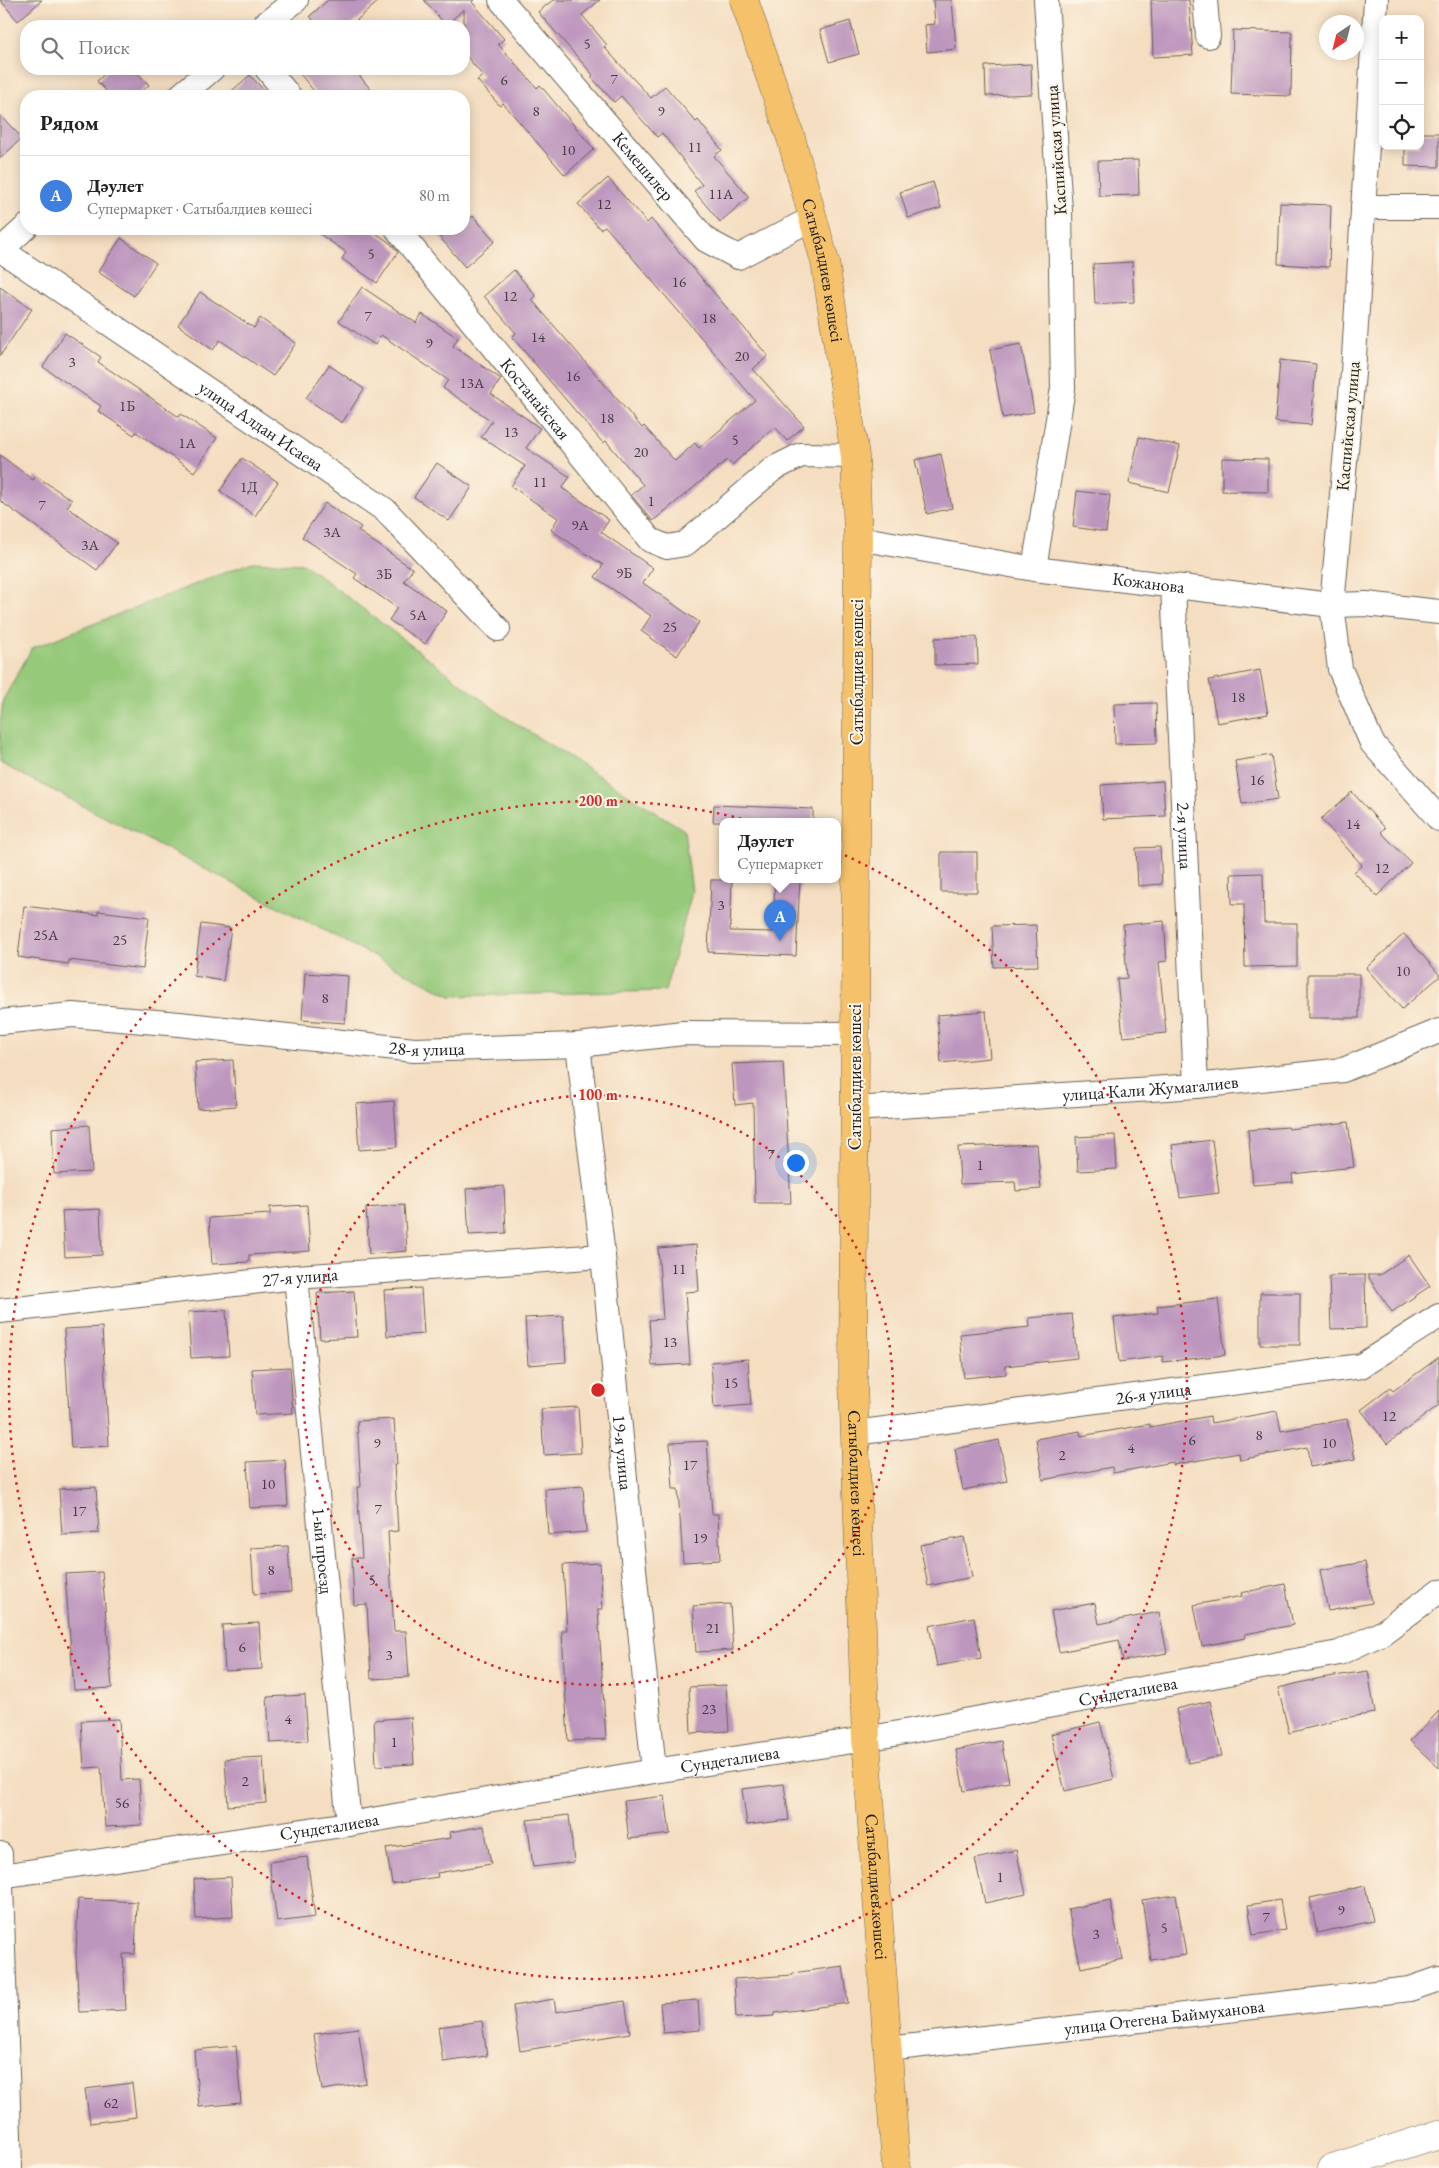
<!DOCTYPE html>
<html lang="ru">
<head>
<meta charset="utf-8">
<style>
  body { margin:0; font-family:"EB Garamond",serif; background:#f6f6f6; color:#222 }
  .controls { position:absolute; right:15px; top:15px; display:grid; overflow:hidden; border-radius:10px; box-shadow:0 2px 12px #0003 }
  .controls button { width:45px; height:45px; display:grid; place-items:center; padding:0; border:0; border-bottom:1px solid #e0e0e0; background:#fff; color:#222; font:25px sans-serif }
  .compass { position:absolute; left:1319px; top:15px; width:45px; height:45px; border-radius:50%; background:#fff; box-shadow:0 2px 12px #0003; rotate:215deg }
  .you { position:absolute; left:795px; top:1162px; width:18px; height:18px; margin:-12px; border:4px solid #fff; border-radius:50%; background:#1a73e8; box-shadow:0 0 0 8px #1a73e833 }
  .badge { display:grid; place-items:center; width:32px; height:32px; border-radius:50%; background:#b5179e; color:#fff; font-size:16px; font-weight:700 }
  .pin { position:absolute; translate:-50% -41px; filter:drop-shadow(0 1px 2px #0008) }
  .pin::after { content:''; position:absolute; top:26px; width:18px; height:15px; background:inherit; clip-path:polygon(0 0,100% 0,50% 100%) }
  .popup { position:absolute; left:719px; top:818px; width:122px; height:65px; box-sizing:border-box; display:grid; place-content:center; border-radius:10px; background:#fff; filter:drop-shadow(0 1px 4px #0005); font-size:16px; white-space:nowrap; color:#767676 }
  .popup b { font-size:19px; color:#222 }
  .popup::after { content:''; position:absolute; left:50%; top:100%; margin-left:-10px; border:10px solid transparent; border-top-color:#fff }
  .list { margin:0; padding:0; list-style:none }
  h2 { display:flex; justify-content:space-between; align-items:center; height:65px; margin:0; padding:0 20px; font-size:21px }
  h2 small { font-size:16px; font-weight:400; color:#767676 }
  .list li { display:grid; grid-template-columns:32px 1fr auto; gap:15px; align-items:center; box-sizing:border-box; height:80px; padding:0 20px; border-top:1px solid #e0e0e0 }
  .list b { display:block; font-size:19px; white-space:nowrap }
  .list p { margin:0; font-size:16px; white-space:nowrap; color:#767676 }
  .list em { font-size:16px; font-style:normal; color:#767676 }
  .icon { flex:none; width:28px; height:28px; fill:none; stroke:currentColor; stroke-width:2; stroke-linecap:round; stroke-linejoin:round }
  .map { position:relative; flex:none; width:1439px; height:2168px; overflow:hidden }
  .search { position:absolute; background:#fff; box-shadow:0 2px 12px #0003; left:20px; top:20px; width:450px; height:55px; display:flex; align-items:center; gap:12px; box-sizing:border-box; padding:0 18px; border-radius:20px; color:#767676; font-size:19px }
  .panel { position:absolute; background:#fff; box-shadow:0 2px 12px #0003; left:20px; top:90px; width:450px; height:145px; border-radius:20px }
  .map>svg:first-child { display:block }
</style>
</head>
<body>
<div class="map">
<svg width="1439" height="2168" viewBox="0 0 1439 2168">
  <rect width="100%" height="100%" fill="#fcf5e5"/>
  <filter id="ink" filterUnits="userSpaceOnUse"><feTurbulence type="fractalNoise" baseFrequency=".02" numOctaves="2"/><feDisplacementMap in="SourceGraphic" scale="10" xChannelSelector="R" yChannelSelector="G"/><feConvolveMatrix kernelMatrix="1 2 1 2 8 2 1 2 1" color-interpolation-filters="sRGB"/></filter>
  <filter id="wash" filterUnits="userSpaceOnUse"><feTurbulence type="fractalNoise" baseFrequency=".0096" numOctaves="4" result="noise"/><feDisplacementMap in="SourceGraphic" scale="20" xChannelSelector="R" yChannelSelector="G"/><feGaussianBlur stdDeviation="1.12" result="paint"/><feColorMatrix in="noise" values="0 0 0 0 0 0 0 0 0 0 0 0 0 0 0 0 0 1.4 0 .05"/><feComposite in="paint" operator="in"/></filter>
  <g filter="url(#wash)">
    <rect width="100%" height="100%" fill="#f4ddc0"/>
    <path fill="#96c97a" stroke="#59724b" d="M252 562 304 564 501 714 684 830 692 892 665 991 451 996 0 763V726L3 700 32 648Z"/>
    <g id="blocks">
      <path fill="#bd96be" d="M0 0H42L18 21Z
        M328 0H380L350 26H318L310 16Z
        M424 0H474L472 2 504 39 498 44 537 88 540 85 594 149 565 175 503 103 500 106 477 80 483 76 464 53V9L446 25Z
        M553 0H600L582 15 607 45 604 47 651 98 665 86 696 122 698 120 722 150 714 156 749 197 720 222 694 191 702 185 662 133 657 137 621 96 614 102 591 77 593 75 538 12Z
        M933 0H952L956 49 927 52 925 25 935 24Z
        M1151 0H1189L1193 55 1153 57Z
        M850 21 859 54 829 62 820 30Z
        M1233 30 1292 32 1291 96 1231 94Z
        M1031 64 1032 94 986 96 985 66Z
        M110 69H134L149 85 137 96H111L97 81Z
        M296 69H354L376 96H318Z
        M250 75 269 96H226Z
        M0 115 22 138 0 159Z
        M1420 133H1439V167L1405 166V146H1420Z
        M1138 160 1139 195 1099 196 1098 161Z
        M608 178 647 223 651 219 768 356 753 369 804 426 787 441 775 427 732 465 727 460 653 521 631 495 643 485 606 441 603 443 512 337 516 333 484 296 514 270 536 296 532 300 642 428 644 426 675 461 695 443 699 448 755 400 605 226 600 229 578 204Z
        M933 182 941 208 908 218 900 192Z
        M1280 203 1331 205 1329 267 1278 264Z
        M473 216 495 241 465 267 433 229H464V224Z
        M312 229H370L390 243 398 252 377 283 342 259 346 252Z
        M121 238 156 263 134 296 98 272Z
        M1132 262 1134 302 1095 304 1093 264Z
        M0 287 32 309 0 356Z
        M362 287 416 323 422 314 458 338 453 346 501 379 491 394 540 428 526 448 570 477 562 488 609 520 601 532 653 568 643 583 699 622 677 656 641 631 651 616 595 577 603 565 551 530 558 518 511 486 525 466 481 437 492 421 443 388 448 380 381 335 375 345 339 321Z
        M200 292 254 328 260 318 296 343 273 376 220 340 213 350 178 325Z
        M65 333 101 357 98 362 179 417 181 414 217 438 194 472 136 432 134 435 98 411 101 406 43 367Z
        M1021 344 1034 412 1003 418 990 350Z
        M1280 360 1316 364 1311 425 1275 422Z
        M329 365 364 389 342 423 306 398Z
        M1139 437 1180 446 1169 492 1129 483Z
        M941 454 952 508 927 514 915 460Z
        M0 455 33 480 36 476 72 500 67 507 117 543 97 570 0 501Z
        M242 458 278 482 255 516 220 491Z
        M1222 458 1268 459V492L1222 491Z
        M437 463 472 487 449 521 414 497Z
        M1077 491 1110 495 1106 532 1073 527Z
        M325 503 361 527 358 531 413 569 404 581 447 611 425 644 389 620 397 608 354 578 357 574 302 537Z
        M977 637 978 664 935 665V638Z
        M1260 670 1268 714 1217 723 1209 680Z
        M1156 703 1157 743 1115 744 1114 704Z
        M1271 755 1278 799 1242 804 1235 761Z
        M1163 781 1165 816 1103 819 1101 785Z
        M1352 792 1385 828 1381 832 1411 863 1377 896 1354 872 1362 865 1321 819Z
        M714 805 813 809V822H713Z
        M1160 847 1162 884 1138 886 1136 848Z
        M941 852H977V892H941Z
        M1263 873 1264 923H1297V966L1245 967 1244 904H1232L1231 874Z
        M711 880H732L730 931 773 932 775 880H800L796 956 708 952Z
        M24 906 98 915V911L149 917 143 969 69 960V964L18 957Z
        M1164 921 1167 961 1159 962 1166 1033 1123 1037 1117 979 1127 978 1123 925Z
        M201 924 231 928 223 981 194 976Z
        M1036 925 1038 966 994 967 992 926Z
        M1404 934 1439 974V977L1402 1009 1366 968Z
        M305 973 348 976 345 1023 302 1020Z
        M1308 974H1359V1018H1308Z
        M986 1011 990 1058 941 1063 937 1015Z
        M233 1060 236 1106 198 1109 195 1062Z
        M783 1062 791 1203H755L753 1103 735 1105 732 1064Z
        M394 1101 397 1147 359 1150 356 1104Z
        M1348 1122 1354 1167 1292 1174 1293 1182 1253 1185 1248 1130 1288 1127 1289 1129Z
        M89 1125 92 1172 54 1174 52 1128Z
        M1115 1135 1117 1169 1078 1171 1076 1137Z
        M1212 1140 1219 1193 1180 1198 1172 1145Z
        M1037 1144 1041 1189 1016 1191 1015 1182 960 1184 958 1147Z
        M504 1186 506 1233 469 1235 466 1189Z
        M307 1205 310 1251 249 1255V1262L212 1264 209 1218 270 1214V1207Z
        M404 1205 407 1251 369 1254 366 1208Z
        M100 1209 102 1255 65 1257 62 1211Z
        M696 1245 699 1291 685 1292 690 1364 652 1366 649 1320 663 1319 658 1248Z
        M1409 1255 1430 1286 1392 1312 1367 1275H1380Z
        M1365 1275 1366 1328 1331 1329 1329 1276Z
        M421 1288 424 1334 387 1336 384 1290Z
        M354 1291 357 1337 320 1339 317 1293Z
        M1260 1293H1300V1345H1260Z
        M1218 1299 1225 1355 1163 1362V1356L1119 1362 1114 1318 1158 1313 1157 1306Z
        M226 1310 229 1356 191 1358 188 1312Z
        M1072 1314 1077 1358 1005 1366 1006 1374 964 1378 960 1334 1030 1327 1029 1318Z
        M563 1316 566 1362 528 1365 525 1318Z
        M102 1327 109 1446 71 1448 64 1329Z
        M1439 1357V1405L1387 1444 1361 1410 1390 1388 1393 1391Z
        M748 1359 751 1405 714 1408 711 1362Z
        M290 1367 293 1413 255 1415 252 1369Z
        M578 1407 581 1453 544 1455 541 1409Z
        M1277 1411 1281 1431 1347 1419 1355 1459 1310 1467 1307 1447 1240 1460 1239 1453 1173 1465V1462L1113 1473 1112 1467 1043 1480 1036 1439 1080 1431 1081 1436 1150 1424V1427L1210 1416 1211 1423Z
        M394 1419 397 1465H394L398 1531 388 1532 394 1631H406L409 1677 371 1679 367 1604 354 1605 352 1558H362L357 1487H361L357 1421Z
        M999 1440 1007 1481 963 1490 955 1449Z
        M707 1441 712 1514H718L720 1560 683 1562 678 1489H673L670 1443Z
        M285 1460 288 1506 250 1508 247 1462Z
        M583 1486 586 1532 548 1535 545 1489Z
        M96 1487 99 1533 62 1535 59 1489Z
        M964 1537 972 1577 928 1586 920 1545Z
        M288 1546 291 1592 254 1594 251 1548Z
        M1365 1562 1372 1603 1328 1611 1320 1570Z
        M600 1563 603 1609H598L606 1739 568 1741 562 1631H567L563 1565Z
        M102 1572 112 1688 74 1690 65 1574Z
        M1285 1584 1293 1625 1245 1634 1246 1638 1202 1646 1194 1605 1242 1596 1241 1593Z
        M1095 1603 1099 1624 1159 1612 1167 1653 1123 1661 1119 1640 1059 1652 1051 1611Z
        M730 1604 733 1650 696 1652 693 1606Z
        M974 1617 981 1658 937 1666 929 1626Z
        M259 1623 262 1669 225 1671 222 1625Z
        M1368 1671 1375 1713 1331 1720 1332 1722 1289 1733 1278 1688 1321 1678Z
        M726 1685 729 1731 691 1733 689 1687Z
        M305 1695 308 1741 270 1743 267 1697Z
        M1210 1701 1222 1756 1188 1763 1176 1709Z
        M1439 1711V1768L1410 1741Z
        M411 1717 414 1764 376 1766 374 1720Z
        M119 1719 122 1780 139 1779 142 1825 105 1827 101 1767 84 1768 81 1721Z
        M1100 1722 1114 1779 1065 1791 1051 1734Z
        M1001 1741 1009 1782 964 1791 956 1750Z
        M263 1757 266 1803 228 1806 225 1759Z
        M784 1784 789 1820 747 1825 742 1789Z
        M665 1796 670 1834 629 1839 624 1801Z
        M569 1815 574 1862 533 1867 527 1820Z
        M484 1826 491 1864 437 1873 438 1877 392 1884 386 1848 451 1838 450 1832Z
        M1016 1850 1026 1894 985 1903 975 1859Z
        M307 1857 315 1917 277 1922 269 1862Z
        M231 1877 233 1917 196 1919 194 1879Z
        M1365 1886 1373 1921 1317 1933 1310 1898Z
        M1176 1895 1186 1955 1151 1960 1142 1900Z
        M78 1899 137 1902 135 1954H123L126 2010 79 2012 76 1956Z
        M1110 1900 1123 1959 1081 1968 1068 1909Z
        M1280 1900 1285 1930 1253 1935 1248 1905Z
        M843 1966 848 2003 775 2013V2016L736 2018 734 1979 793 1975V1973Z
        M554 1999 556 2012 625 2001 630 2033 520 2051 513 2006Z
        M698 2000 700 2030 663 2033 660 2003Z
        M482 2021 487 2056 443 2062 438 2027Z
        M358 2028 366 2083 322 2090 314 2034Z
        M236 2046 241 2103 199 2107 194 2050Z
        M132 2083 136 2117 90 2123 85 2089Z"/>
    </g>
  </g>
  <g filter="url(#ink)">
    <use href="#blocks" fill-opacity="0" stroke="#686055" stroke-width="1"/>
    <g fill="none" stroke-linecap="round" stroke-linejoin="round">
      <g stroke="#686055" stroke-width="26">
        <g id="minor">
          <path id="s1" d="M501 0 706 240 738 257 813 218"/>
          <path d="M1205 0 1208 36"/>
          <path d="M1376 0 1353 373 1332 605 1340 669 1372 743 1439 819"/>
          <path d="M263 26 296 0"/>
          <path d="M267 69 289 96"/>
          <path d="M180 96 212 69"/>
          <path d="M1363 207H1439"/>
          <path id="s2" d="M397 229 650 540 667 547 685 544 773 469 801 455 855 456"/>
          <path id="s3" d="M1 250 385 510 498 629"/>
          <path d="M0 251 26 227"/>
          <path id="s4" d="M858 538 1034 569 1332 605 1366 604 1439 612"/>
          <path d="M1034 569 1063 388 1060 211 1046 0"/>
          <path id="s5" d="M1173 586 1196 1086"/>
          <path id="s6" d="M0 1022 73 1015 179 1024 414 1050 578 1045 683 1033 855 1034"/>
          <path id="s7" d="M578 1045 603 1256 654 1771"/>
          <path id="s8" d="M855 1109 1196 1086 1343 1070 1439 1031"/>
          <path id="s9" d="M296 1277 349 1824"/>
          <path id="s10" d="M0 1311 296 1277 603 1256"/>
          <path id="s11" d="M855 1433 1361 1366 1439 1316"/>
          <path d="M0 1854 10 2168"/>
          <path id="s12" d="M1 1876 349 1824 654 1771 866 1739 1339 1653 1382 1633 1439 1591"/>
          <path id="s13" d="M888 2049 1410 1989 1439 1979"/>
        </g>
      </g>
      <g stroke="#686055" stroke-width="29">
        <path id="tertiary" d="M1332 2168 1439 2134"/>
      </g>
      <g stroke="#686055" stroke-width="29">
        <g id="primary">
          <path id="s14" d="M744 0 791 138 825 262 855 456 858 538 853 1382 866 1739 896 2168"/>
        </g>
      </g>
      <use href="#minor" stroke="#fff" stroke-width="24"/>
      <use href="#tertiary" stroke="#fff" stroke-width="28"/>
      <use href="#primary" stroke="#f5c16b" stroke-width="28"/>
    </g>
  </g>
  <g fill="none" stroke="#d62828" stroke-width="2.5" stroke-dasharray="2.5 5">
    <circle cx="598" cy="1390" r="295"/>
    <circle cx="598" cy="1390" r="589"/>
  </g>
  <g text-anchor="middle" stroke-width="4" stroke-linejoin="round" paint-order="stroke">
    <g font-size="15" fill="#443a44">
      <text x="587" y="49">5</text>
      <text x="614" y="84">7</text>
      <text x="504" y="85">6</text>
      <text x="536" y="116">8</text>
      <text x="661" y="116">9</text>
      <text x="695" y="152">11</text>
      <text x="568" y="155">10</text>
      <text x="721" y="199">11А</text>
      <text x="604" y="209">12</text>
      <text x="371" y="259">5</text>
      <text x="679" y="287">16</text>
      <text x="510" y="301">12</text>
      <text x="368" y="321">7</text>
      <text x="709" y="323">18</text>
      <text x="538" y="342">14</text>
      <text x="429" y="348">9</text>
      <text x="742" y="361">20</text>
      <text x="72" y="367">3</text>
      <text x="573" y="381">16</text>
      <text x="472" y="388">13А</text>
      <text x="127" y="411">1Б</text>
      <text x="607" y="423">18</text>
      <text x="511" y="437">13</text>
      <text x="735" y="445">5</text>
      <text x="187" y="448">1А</text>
      <text x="641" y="457">20</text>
      <text x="540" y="487">11</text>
      <text x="249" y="492">1Д</text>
      <text x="651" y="506">1</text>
      <text x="42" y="510">7</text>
      <text x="580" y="530">9А</text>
      <text x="332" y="537">3А</text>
      <text x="90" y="550">3А</text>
      <text x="624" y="578">9Б</text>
      <text x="384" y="579">3Б</text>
      <text x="418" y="620">5А</text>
      <text x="670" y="632">25</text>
      <text x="1238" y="702">18</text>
      <text x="1257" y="785">16</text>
      <text x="1353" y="829">14</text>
      <text x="1382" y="873">12</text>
      <text x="721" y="910">3</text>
      <text x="46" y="940">25А</text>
      <text x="120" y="945">25</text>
      <text x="1403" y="976">10</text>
      <text x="325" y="1003">8</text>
      <text x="771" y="1159">7</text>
      <text x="980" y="1170">1</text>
      <text x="679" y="1274">11</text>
      <text x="670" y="1347">13</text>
      <text x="731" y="1388">15</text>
      <text x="1389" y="1421">12</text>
      <text x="1259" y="1440">8</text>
      <text x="1192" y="1445">6</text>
      <text x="377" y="1448">9</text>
      <text x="1329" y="1448">10</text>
      <text x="1131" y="1453">4</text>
      <text x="1062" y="1460">2</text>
      <text x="690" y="1470">17</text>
      <text x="268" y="1489">10</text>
      <text x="378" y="1514">7</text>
      <text x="79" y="1516">17</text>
      <text x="700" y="1543">19</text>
      <text x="271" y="1575">8</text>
      <text x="372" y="1585">5</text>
      <text x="713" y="1633">21</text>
      <text x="242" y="1652">6</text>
      <text x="389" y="1660">3</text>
      <text x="709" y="1714">23</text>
      <text x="288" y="1724">4</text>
      <text x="394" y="1747">1</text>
      <text x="245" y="1786">2</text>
      <text x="122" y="1808">56</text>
      <text x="1000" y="1882">1</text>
      <text x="1341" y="1915">9</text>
      <text x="1266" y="1922">7</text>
      <text x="1164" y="1933">5</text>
      <text x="1096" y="1939">3</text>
      <text x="111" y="2108">62</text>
    </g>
    <g font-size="18" fill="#1c1c1c" stroke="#fcf5e5">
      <text transform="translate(1056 150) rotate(-94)" y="6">Каспийская улица</text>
      <text dy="6" stroke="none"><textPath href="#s1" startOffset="219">Кемешилер</textPath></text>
      <text dy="6" stroke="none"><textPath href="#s14" startOffset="282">Сатыбалдиев көшесі</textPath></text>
      <text dy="6" stroke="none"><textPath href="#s2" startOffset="219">Костанайская</textPath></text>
      <text dy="6" stroke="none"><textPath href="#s3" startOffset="314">улица Алдан Исаева</textPath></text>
      <text transform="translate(1348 426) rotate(-85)" y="6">Каспийская улица</text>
      <text dy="6" stroke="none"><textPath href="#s4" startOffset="294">Кожанова</textPath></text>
      <text transform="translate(857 672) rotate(-90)" y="6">Сатыбалдиев көшесі</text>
      <text dy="6" stroke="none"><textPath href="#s5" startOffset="250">2-я улица</textPath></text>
      <text dy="6" stroke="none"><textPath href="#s6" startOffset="429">28-я улица</textPath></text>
      <text transform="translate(855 1077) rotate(-90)" y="6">Сатыбалдиев көшесі</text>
      <text dy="6" stroke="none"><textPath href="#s8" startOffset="296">улица Кали Жумагалиев</textPath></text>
      <text dy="6" stroke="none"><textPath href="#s10" startOffset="302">27-я улица</textPath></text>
      <text dy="6" stroke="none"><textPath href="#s11" startOffset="301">26-я улица</textPath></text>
      <text dy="6" stroke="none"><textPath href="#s7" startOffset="410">19-я улица</textPath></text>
      <text dy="6" stroke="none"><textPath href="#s14" startOffset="1498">Сатыбалдиев көшесі</textPath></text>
      <text dy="6" stroke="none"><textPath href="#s9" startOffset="275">1-ый проезд</textPath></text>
      <text dy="6" stroke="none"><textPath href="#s12" startOffset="1142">Сундеталиева</textPath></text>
      <text dy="6" stroke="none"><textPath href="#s12" startOffset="738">Сундеталиева</textPath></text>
      <text dy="6" stroke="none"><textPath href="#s12" startOffset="332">Сундеталиева</textPath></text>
      <text dy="6" stroke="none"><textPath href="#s14" startOffset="1902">Сатыбалдиев көшесі</textPath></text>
      <text dy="6" stroke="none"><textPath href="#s13" startOffset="278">улица Отегена Баймуханова</textPath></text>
    </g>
  </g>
  <circle cx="598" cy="1390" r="8" fill="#d62828" stroke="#fcf5e5" stroke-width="2.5"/>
  <g font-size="15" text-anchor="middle" font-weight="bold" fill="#d62828" stroke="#fcf5e5" stroke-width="4" stroke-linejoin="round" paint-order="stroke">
    <text x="598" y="806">200 m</text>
    <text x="598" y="1100">100 m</text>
  </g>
</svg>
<div class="controls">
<button>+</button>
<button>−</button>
<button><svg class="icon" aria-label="locate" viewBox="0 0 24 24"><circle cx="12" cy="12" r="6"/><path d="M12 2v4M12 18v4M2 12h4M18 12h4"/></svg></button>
</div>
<svg class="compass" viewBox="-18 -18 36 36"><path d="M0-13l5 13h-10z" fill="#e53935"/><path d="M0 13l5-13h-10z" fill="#767676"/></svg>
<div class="you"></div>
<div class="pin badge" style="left:780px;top:941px;background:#3f7fe0">A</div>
<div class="popup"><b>Дәулет</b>Супермаркет</div>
<div class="search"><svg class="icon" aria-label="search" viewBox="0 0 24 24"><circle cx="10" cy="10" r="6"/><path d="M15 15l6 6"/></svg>Поиск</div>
<section class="panel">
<h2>Рядом<small></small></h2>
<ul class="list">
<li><span class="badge" style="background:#3f7fe0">A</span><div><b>Дәулет</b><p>Супермаркет · Сатыбалдиев көшесі</p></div><em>80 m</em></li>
</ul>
</section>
</div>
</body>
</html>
